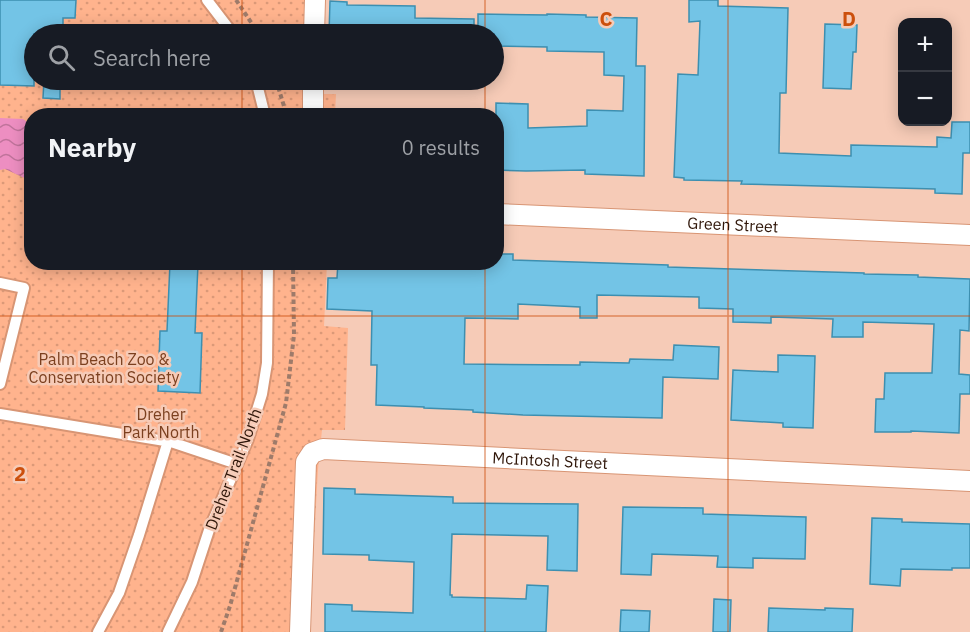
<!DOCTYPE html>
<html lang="en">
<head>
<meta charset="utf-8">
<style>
  body { margin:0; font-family:"IBM Plex Sans",sans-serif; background:#242831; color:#f1f3f6 }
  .controls { position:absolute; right:18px; top:18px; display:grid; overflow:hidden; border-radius:12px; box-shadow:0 3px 15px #0003 }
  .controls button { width:54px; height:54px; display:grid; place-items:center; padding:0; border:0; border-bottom:2px solid #363941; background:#171b24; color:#f1f3f6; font:30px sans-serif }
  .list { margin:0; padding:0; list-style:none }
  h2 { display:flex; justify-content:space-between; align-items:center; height:78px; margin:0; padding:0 24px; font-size:26px }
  h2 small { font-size:20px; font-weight:400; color:#9ea1a6 }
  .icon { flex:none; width:33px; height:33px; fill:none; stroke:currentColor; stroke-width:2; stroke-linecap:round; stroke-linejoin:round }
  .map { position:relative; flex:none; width:970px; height:632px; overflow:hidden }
  .search { position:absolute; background:#171b24; box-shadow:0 3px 15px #0003; left:24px; top:24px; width:480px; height:66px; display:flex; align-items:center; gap:15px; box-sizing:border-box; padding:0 21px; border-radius:33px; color:#9ea1a6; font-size:22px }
  .panel { position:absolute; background:#171b24; box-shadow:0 3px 15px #0003; left:24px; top:108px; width:480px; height:162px; border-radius:24px }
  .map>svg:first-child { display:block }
</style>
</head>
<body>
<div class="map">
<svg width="970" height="632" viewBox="0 0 970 632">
  <defs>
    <pattern id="park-dots" width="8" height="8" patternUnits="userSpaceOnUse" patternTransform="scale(1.5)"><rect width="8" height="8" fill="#ffb38d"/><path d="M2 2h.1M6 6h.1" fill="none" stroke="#db9978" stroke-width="1.8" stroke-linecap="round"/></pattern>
    <pattern id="water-waves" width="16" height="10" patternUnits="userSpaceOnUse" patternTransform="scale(1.5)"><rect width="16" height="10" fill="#ed8ec1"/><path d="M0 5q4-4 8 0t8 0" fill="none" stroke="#c0739b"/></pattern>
  </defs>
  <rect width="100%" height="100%" fill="#f6cbb7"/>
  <path fill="url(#park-dots)" d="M0 0H324V34H34V80H323V94H336L335 115 32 116V262L327 263 324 326 348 328 345 430H322L318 469 309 632H0Z"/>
  <path fill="url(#water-waves)" d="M0 118 23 119 31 125V181L5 169 0 170Z"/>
  <path fill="#73c4e6" stroke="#3d8fb0" stroke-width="1.5" d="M0 0H76L75 18H63V34H34V86L0 85Z
    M689 0H718V6L788 8 786 93H780L779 153 851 156V145L937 147V137L951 138 952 122H970V153H963L962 194 935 193V189L741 184 742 181 684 180V178L674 177 678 74 698 75 700 21 689 22Z
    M330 1 347 2V5L415 6V18L474 19V34H329Z
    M478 14 547 15V14L586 15V17L637 18 636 66H645L644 176 585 174V170L526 171 496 170V103L528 104V128L587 126V110L623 111 624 76 604 75V52L547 51V47L494 46V34H478Z
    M825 24 857 25 856 52H853L851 89 823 88Z
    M44 80H60V99L43 98Z
    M496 254H513V260L668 265V267L864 273V274L918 275V277L970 279 969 331 960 330 959 374 970 375V394H960L959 433 911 431V432H875L876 399H884L885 373H932L934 324 863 322V337H832L833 319 771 317V323L733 322V309L699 308V297L597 295V318H580V307L518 304V319L465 318 464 364 580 365V362L629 363 630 359 673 360 674 345 719 347 718 379 663 377 662 418 523 415 473 412V410L424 408V407L376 405 377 365H371L372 311 327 309 328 278H337L338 262H496Z
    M170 263 198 264 195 333H202L200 393 158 391 160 331H167Z
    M778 355 815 356 813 428 783 427V423L731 420 733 370 778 372Z
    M324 488 355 489V494L453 497V503L578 504 577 571 547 570 548 536 452 534 450 595H452V597L526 599 527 585 548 586 546 632H325V604L352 605V611L413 613 414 562 369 560V555L323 554Z
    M623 507 703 508V514L806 517 805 559 753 558V568L717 567 718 556 652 554 651 575 621 574Z
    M872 518 902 519V522L970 524V568H952V570L901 569 900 586 870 584Z
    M714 599 731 600 730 632H713Z
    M769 608 825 610V608L853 609 852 632H768Z
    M621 610 650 611 649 632H620Z"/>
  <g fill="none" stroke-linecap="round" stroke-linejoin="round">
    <g stroke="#d89574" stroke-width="14">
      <path id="lane" d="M207 0 233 34
        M256 80 265 116
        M0 283 24 288 0 384
        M0 414 171 442 237 464
        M98 632 119 593 139 535 168 441
        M168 632 192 582 209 530 248 439 262 394 267 363 268 262"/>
    </g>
    <g stroke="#d89574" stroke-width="22">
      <g id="street">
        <path d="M314 34 315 0"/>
        <path d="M313 116V80"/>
        <path id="s1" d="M496 214 970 235"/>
        <path id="s2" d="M300 632 306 462 312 453 323 449 970 481"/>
      </g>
    </g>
    <path stroke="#9e7b6a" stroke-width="4" stroke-dasharray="4.5 3" stroke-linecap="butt" d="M236 0 259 34
      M276 80 287 116
      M221 632 230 606 286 403 294 335 293 262"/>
    <use href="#lane" stroke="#fff" stroke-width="10"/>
    <use href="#street" stroke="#fff" stroke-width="20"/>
  </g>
  <path fill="none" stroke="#cc4f0c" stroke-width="1.5" stroke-opacity="0.55" d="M242 0V34M485 0V34M728 0V632M242 80V116M485 80V116M242 262V632M485 262V632M0 316H970"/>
  <g text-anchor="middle" stroke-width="5" stroke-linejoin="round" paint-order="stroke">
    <g font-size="16" fill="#2f1609" stroke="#f6cbb7">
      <text dy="6" stroke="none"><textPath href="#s1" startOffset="237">Green Street</textPath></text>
      <text dy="6" stroke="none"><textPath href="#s2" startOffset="420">McIntosh Street</textPath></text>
      <text transform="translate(233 469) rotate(-69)" y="6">Dreher Trail North</text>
    </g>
    <g font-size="16" fill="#7c401f" stroke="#f6cbb7">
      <text x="104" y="365">Palm Beach Zoo &amp;<tspan x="104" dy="18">Conservation Society</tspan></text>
      <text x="161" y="420">Dreher<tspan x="161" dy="18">Park North</tspan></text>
    </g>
  </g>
  <g font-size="20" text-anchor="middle" font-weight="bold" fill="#cc4f0c" stroke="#f6cbb7" stroke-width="5" stroke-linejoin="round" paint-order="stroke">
    <text x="606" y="26">C</text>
    <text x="849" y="26">D</text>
    <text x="20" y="481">2</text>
  </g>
</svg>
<div class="controls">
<button>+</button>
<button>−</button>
</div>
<div class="search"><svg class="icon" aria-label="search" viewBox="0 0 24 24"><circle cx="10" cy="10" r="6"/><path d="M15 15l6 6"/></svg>Search here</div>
<section class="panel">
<h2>Nearby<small>0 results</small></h2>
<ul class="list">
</ul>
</section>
</div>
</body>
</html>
